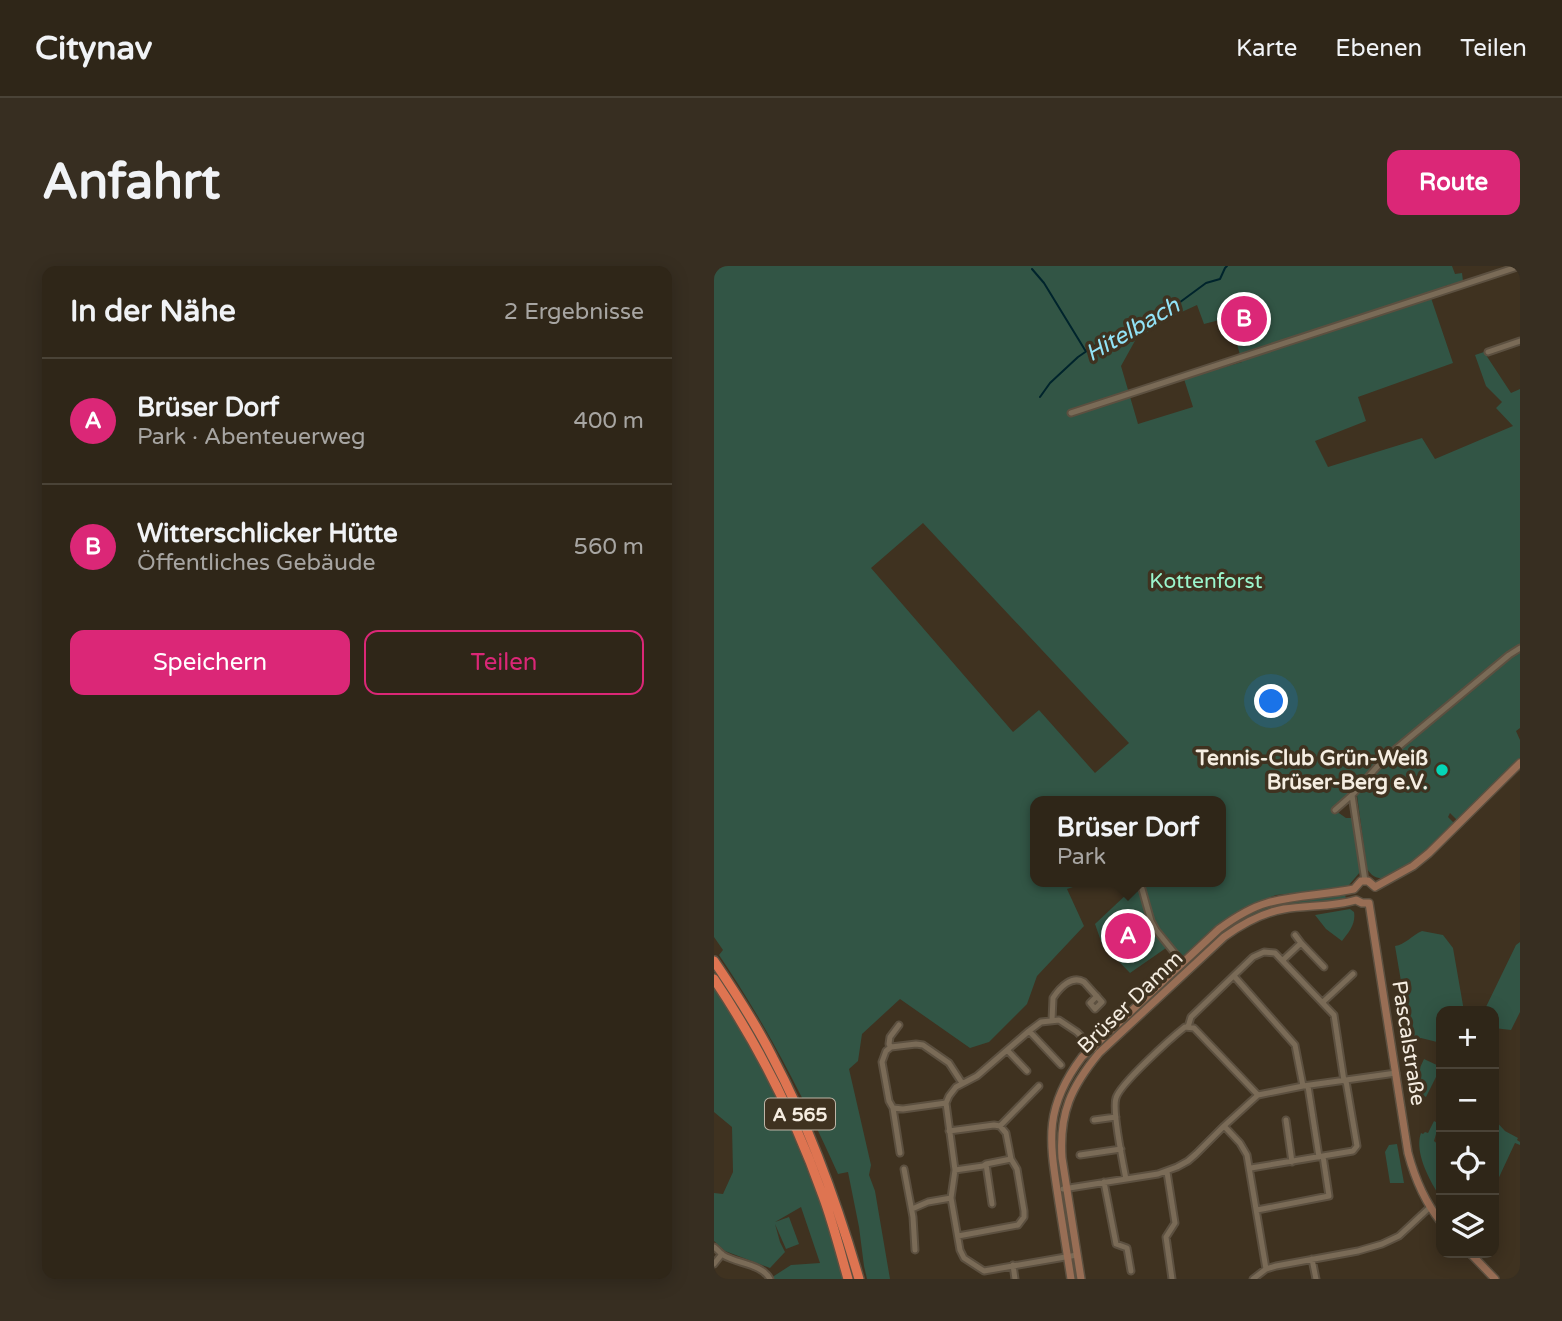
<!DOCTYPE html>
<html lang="de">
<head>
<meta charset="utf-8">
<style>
  body { margin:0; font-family:"Varela Round",sans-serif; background:#372e21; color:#f1f3f6 }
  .controls { position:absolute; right:21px; bottom:21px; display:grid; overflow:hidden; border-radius:14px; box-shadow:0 4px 18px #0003 }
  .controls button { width:63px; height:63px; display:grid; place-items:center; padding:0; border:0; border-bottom:2px solid #4a4337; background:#2f2618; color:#f1f3f6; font:35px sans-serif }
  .you { position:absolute; left:558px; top:436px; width:24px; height:24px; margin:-18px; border:5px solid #fff; border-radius:50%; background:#1a73e8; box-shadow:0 0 0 10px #1a73e833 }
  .badge { display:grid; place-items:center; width:46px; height:46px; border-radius:50%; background:#db2777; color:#fff; font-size:23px; font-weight:700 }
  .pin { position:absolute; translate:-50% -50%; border:4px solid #fff; box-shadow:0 2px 7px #0006 }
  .popup { position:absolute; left:316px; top:530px; width:196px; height:91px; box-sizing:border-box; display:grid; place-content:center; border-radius:14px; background:#2f2618; filter:drop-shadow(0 2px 5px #0005); font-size:23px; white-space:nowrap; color:#a7a5a2 }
  .popup b { font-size:26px; color:#f1f3f6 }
  .popup::after { content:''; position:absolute; left:50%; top:100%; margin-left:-14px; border:14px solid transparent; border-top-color:#2f2618 }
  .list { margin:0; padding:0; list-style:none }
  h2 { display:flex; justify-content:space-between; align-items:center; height:91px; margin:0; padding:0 28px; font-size:30px }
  h2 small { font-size:23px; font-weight:400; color:#a7a5a2 }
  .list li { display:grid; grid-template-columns:46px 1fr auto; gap:21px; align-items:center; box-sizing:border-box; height:126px; padding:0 28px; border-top:2px solid #4a4337 }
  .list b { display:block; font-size:26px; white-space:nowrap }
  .list p { margin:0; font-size:23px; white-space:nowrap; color:#a7a5a2 }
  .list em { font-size:23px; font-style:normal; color:#a7a5a2 }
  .actions { display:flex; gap:14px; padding:21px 28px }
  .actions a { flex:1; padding:16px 0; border:2px solid #db2777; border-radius:14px; text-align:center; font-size:24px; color:#db2777 }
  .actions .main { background:#db2777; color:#fff }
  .icon { flex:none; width:38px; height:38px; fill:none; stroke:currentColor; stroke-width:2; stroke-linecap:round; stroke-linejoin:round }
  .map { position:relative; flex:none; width:806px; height:1013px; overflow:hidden; border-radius:14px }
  header { display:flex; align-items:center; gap:42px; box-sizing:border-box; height:98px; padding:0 35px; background:#2f2618; border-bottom:2px solid #4a4337 }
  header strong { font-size:33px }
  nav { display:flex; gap:38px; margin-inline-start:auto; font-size:24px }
  .intro { display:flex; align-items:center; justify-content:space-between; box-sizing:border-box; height:168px; padding:0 42px }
  h1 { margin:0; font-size:49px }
  .button { padding:18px 32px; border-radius:14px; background:#db2777; color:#fff; font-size:24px; font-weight:700 }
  main { display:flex; gap:42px; padding:0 42px }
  aside { flex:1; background:#2f2618; border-radius:14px; box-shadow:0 4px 18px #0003 }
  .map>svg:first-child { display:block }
</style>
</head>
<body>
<header>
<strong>Citynav</strong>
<nav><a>Karte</a><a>Ebenen</a><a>Teilen</a></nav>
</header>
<div class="intro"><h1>Anfahrt</h1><a class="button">Route</a></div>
<main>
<aside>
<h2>In der Nähe<small>2 Ergebnisse</small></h2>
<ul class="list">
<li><span class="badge">A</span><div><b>Brüser Dorf</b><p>Park · Abenteuerweg</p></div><em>400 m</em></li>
<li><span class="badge">B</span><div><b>Witterschlicker Hütte</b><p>Öffentliches Gebäude</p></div><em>560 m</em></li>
</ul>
<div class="actions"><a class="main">Speichern</a><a>Teilen</a></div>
</aside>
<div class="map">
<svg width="806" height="1013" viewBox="0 0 806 1013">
  <rect width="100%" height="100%" fill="#3f3220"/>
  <path fill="#325545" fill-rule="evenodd" d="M0 0H738L741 8 748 7 749 15 731 20 717 32 739 97 644 131 652 155 601 175 614 201 708 172 721 193 799 160 782 142 788 136 772 120 761 89 770 86 797 127 806 123V462L802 465 806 474V492L743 554 736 547 734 551 740 557C727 570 683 615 665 612 659 611 656 607 653 603L643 529 639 525 622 545 632 552H639L646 606 635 619 630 622 562 629 529 642 499 662 464 695 452 682 416 707 388 678 381 658 415 626 421 624 425 626 423 616H507V535H321V616H374L353 623 370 660 323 710 313 738 275 776 256 782 186 733 148 768 144 795 135 803 157 899 155 909 161 925 176 1013H153L150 1000 145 961 134 906 124 908C89 830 53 760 5 689L9 684 0 671ZM483 39 490 58 513 52 525 42 533 39 538 55 532 57 535 66 521 71 528 96 470 113 479 141 424 158 407 100 422 73 459 50ZM209 257 415 477 381 507 325 444 299 466 157 302Z
    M631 628 632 633 613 636 526 657 423 748V742C458 709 504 657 550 640 576 631 604 633 631 628Z
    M636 643 640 646C642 658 635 666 628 675L612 663 601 649Z
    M708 665 729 669 739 682 750 745H727V777L707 772 697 774 681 680C691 679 698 669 708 665Z
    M806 676V746L797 764 780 762V745H770L802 679Z
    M0 716 9 729 68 842 104 931 130 1013H60V1010L77 999 106 997 87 941 61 956 75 951 85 978 72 983 61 958 66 976 71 986 56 1002 11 985 0 975V927L9 928 19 906 18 861 0 846Z
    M710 793 727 801 712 831 696 823Z
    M780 853 791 865 804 872 803 874 806 876V879L801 877 780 922Z
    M720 855 727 859 726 870 722 868 720 875 727 881V927L725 929C715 914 700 885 707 867L709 868 711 866 714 867Z
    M683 878 690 917H676L671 886 675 879Z"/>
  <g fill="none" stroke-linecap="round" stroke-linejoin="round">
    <path stroke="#00242c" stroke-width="2" d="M318 3 330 17 371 84
      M326 131 336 117 364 91 380 80 407 72 434 50 454 45 492 17 506 13 511 2 513 0"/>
    <g stroke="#5c5040" stroke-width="9">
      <path id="street" d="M774 86 806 75
        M357 147 806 0
        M638 529 651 615
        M621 544 638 529 671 492 795 389 806 382
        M426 616 437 655 442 664 468 696
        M587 677 610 701
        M569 694 587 677 581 669
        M520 710 581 779 589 820
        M609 736 639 708
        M338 754 339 732C346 721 358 709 370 716L388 736 381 743 376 737 383 730
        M474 761 477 751 539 691 550 686 561 687 620 749 630 815
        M315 765 347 799
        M177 781 175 778 176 771 185 759
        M293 784 313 805
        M594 820 605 891
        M232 837 189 843 179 842 175 835 168 796 172 785 177 781 202 778 209 779 235 797 248 817
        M179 842 186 887
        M380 854 402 851
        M572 854 578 896
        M286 860 325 820
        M510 860 526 877 533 889 552 1003
        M235 865 280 859 286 860 292 867 297 893 303 903 310 945V951L304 959 244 970
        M366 889 407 883
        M272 898 278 938
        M537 902 639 885 643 880 632 815
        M190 903 199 951 201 984
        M241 904 269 900 272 898 297 893
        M453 906 461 957 452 971 458 1013
        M412 913C409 898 398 844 402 832 406 818 457 772 471 761L480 762 544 829
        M390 916 402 978 413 982 417 1005
        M349 923 444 908 463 901 474 895 482 888 510 860 544 829 589 820 682 807
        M198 943 214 936 237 932
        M543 944 615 930 609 890
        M0 981C2 982 7 988 9 989 23 998 47 997 56 1013
        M363 989 270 1005 250 992 246 984 237 932 241 904 232 837 235 830 242 821 263 810 315 765 327 756 345 754 363 766 380 783
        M598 993 602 1013
        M0 998 8 988
        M299 999 301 1013
        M539 1013 552 1003 562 1000 644 985 668 978 685 970 715 942"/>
    </g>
    <g stroke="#5c5040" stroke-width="10">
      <path id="secondary" d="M661 621 699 600 715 587 806 497
        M655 637 694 887C701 913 710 935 727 956
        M756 987 781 1013
        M357 1013C353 988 349 962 345 937 336 877 328 844 368 791L505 663C520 652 535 642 553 637 581 629 611 629 640 623L647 615H654L661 621
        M367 1013 348 892C345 847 357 821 385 787L510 671C528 658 547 647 570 643 594 639 619 641 642 634L648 637H655"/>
    </g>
    <g stroke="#5c5040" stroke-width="12">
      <path id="highway" d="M0 695C21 726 42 758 59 792 96 862 123 937 145 1013
        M0 713C45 780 82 854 109 930 119 957 126 985 134 1013"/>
    </g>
    <use href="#street" stroke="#7a6b57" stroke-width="5"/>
    <use href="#secondary" stroke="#986e55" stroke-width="7"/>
    <use href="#highway" stroke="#de7451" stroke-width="9"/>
  </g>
  <circle fill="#05d5b6" stroke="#3f3220" stroke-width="2.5" cx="728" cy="504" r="7"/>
  <g text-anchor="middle" stroke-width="7" stroke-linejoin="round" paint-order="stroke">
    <rect fill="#3f3220" stroke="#beb5a7" stroke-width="2" x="51" y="832.5" width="70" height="31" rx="5"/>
    <g font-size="19" font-weight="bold" fill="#f5ede1">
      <text x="86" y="855">A 565</text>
    </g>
    <g font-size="21" fill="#9bf6cd" stroke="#3f3220">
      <text x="492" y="322">Kottenforst</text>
    </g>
    <g font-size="21" font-weight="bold" fill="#f5ede1" stroke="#3f3220" text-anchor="end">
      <text x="714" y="499">Tennis-Club Grün-Weiß<tspan x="714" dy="24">Brüser-Berg e.V.</tspan></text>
    </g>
    <g font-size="21" fill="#f5ede1" stroke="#3f3220">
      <text transform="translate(416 736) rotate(-44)" y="7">Brüser Damm</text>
      <text transform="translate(695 777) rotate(81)" y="7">Pascalstraße</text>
    </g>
    <g font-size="23" font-style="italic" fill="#92e3f7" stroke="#3f3220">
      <text transform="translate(418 63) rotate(-30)" y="8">Hitelbach</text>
    </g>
  </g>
</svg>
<div class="controls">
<button>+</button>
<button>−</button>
<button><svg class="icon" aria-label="locate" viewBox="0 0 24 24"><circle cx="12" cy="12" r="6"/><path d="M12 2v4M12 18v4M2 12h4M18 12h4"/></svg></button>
<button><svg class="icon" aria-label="layers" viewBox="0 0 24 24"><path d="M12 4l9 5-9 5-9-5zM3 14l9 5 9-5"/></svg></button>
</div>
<div class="you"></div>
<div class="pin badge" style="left:414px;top:670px">A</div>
<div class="popup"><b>Brüser Dorf</b>Park</div>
<div class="pin badge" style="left:530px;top:53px">B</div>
</div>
</main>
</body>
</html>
